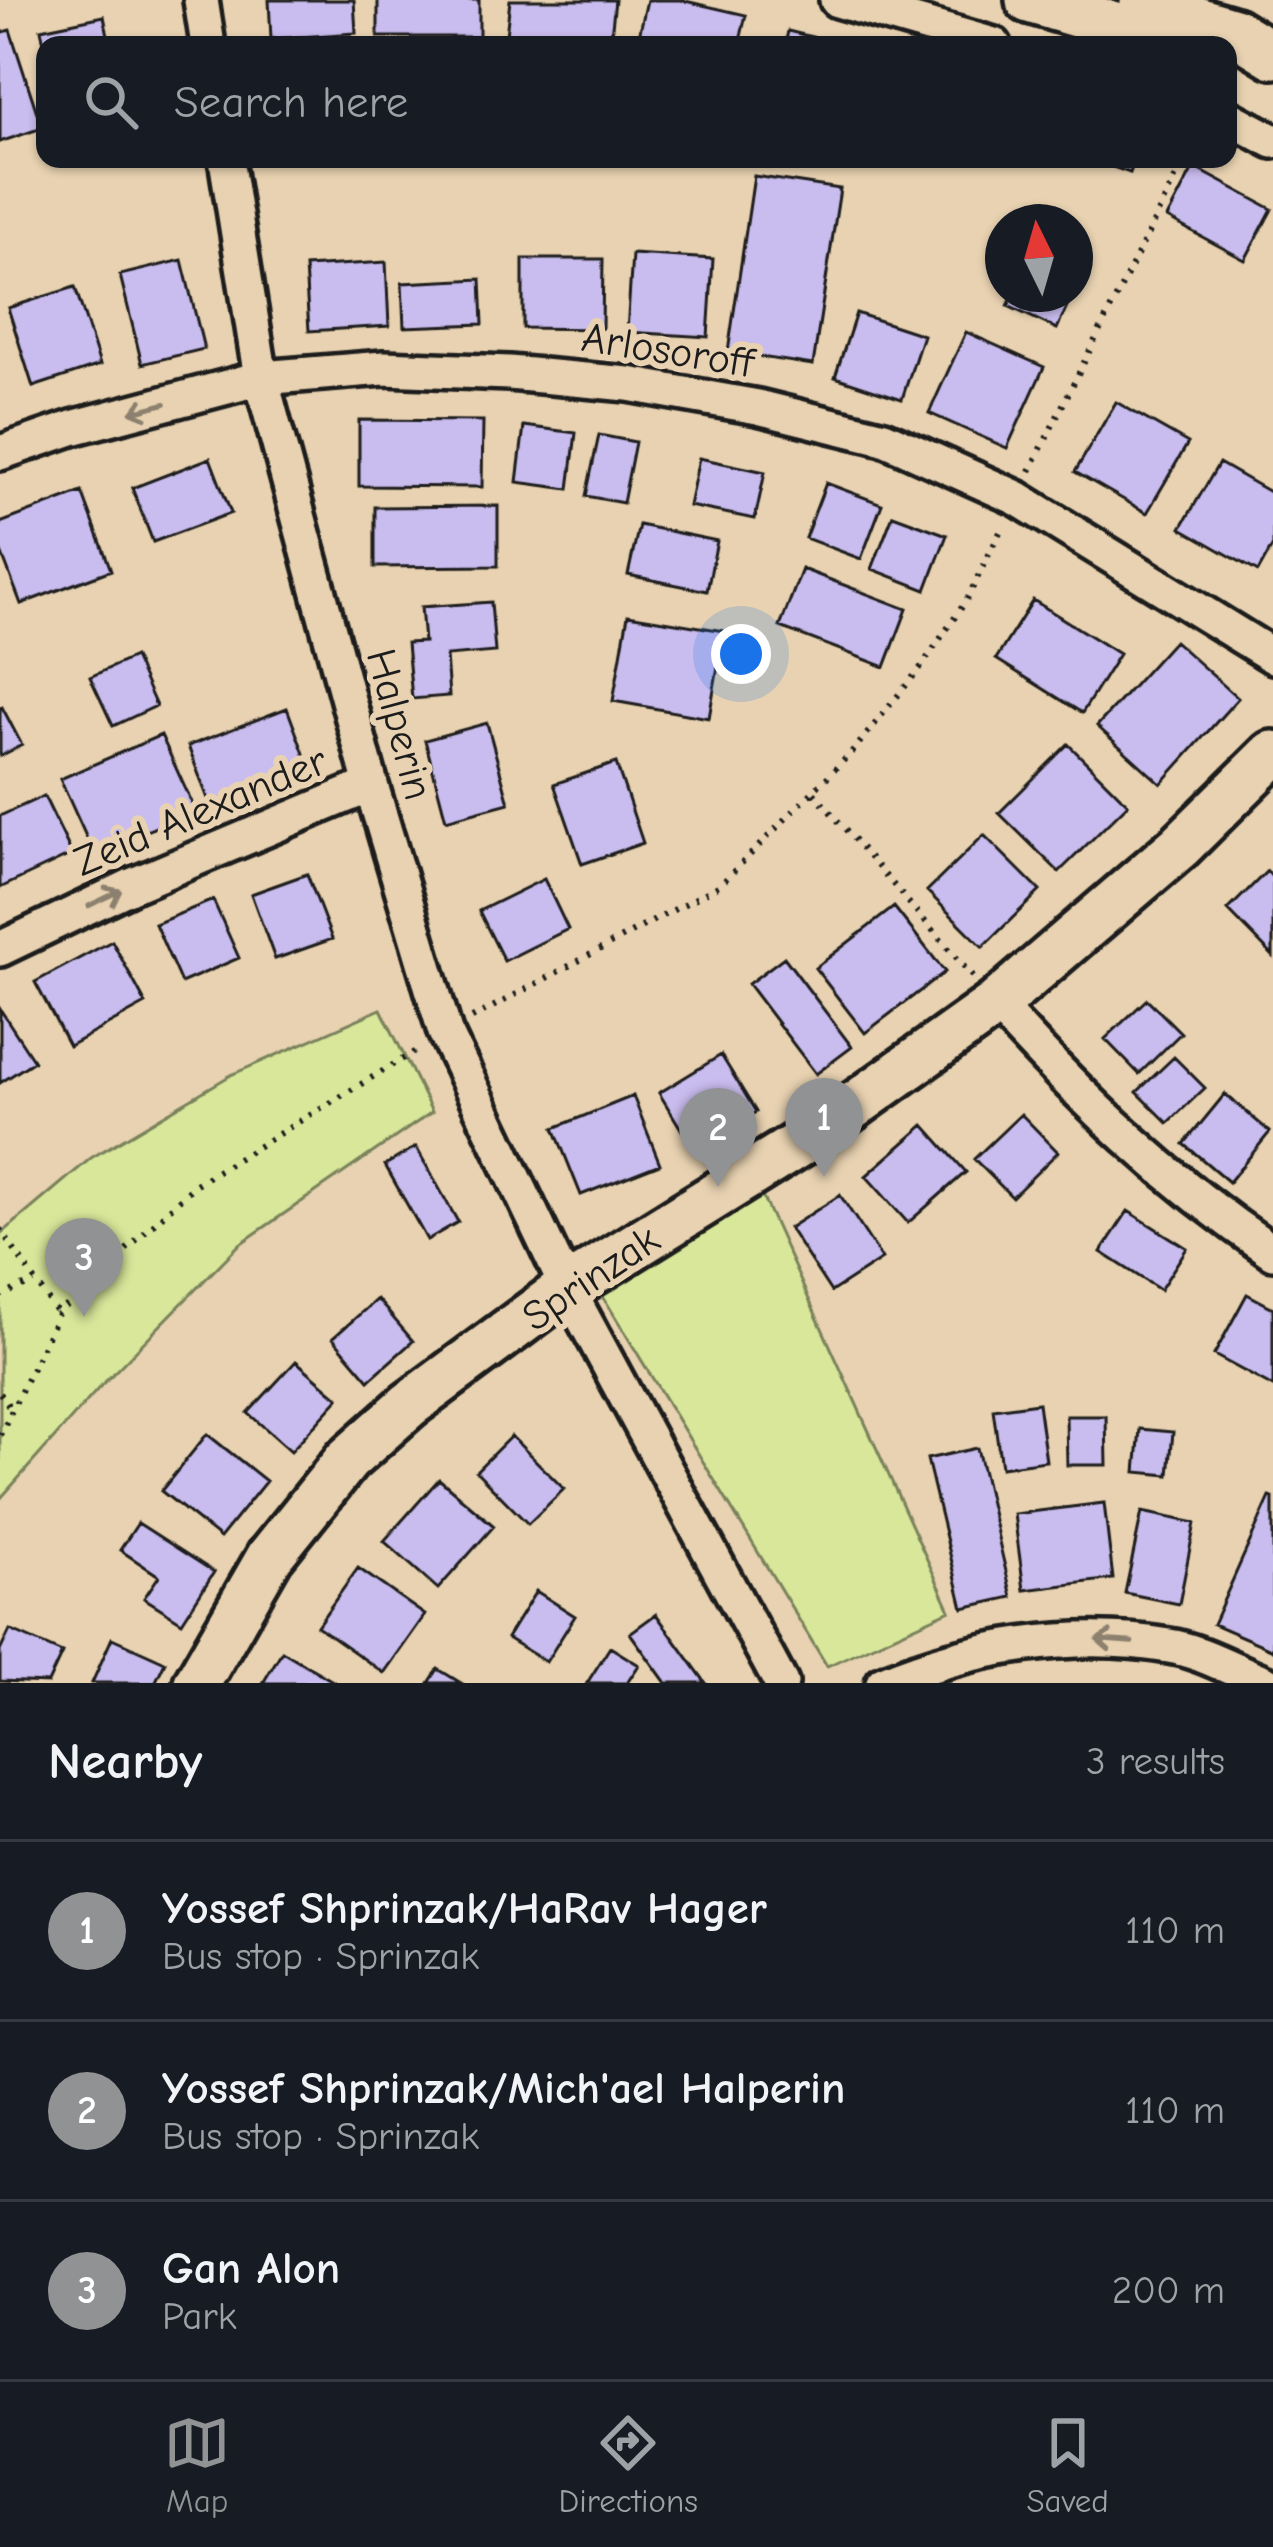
<!DOCTYPE html>
<html lang="en">
<head>
<meta charset="utf-8">
<style>
  body { margin:0; font-family:"Comic Neue",sans-serif; background:#20242c; color:#f1f3f6 }
  .compass { position:absolute; left:985px; top:204px; width:108px; height:108px; border-radius:50%; background:#171b24; box-shadow:0 3px 9px #0004; rotate:355deg }
  .you { position:absolute; left:741px; top:654px; width:42px; height:42px; margin:-30px; border:9px solid #fff; border-radius:50%; background:#1a73e8; box-shadow:0 0 0 18px #1a73e833 }
  .badge { display:grid; place-items:center; width:78px; height:78px; border-radius:50%; background:#919294; color:#fff; font-size:39px; font-weight:700 }
  .pin { position:absolute; translate:-50% -99px; filter:drop-shadow(0 3px 6px #0008) }
  .pin::after { content:''; position:absolute; top:63px; width:42px; height:36px; background:inherit; clip-path:polygon(0 0,100% 0,50% 100%) }
  .list { margin:0; padding:0; list-style:none }
  h2 { display:flex; justify-content:space-between; align-items:center; height:156px; margin:0; padding:0 48px; font-size:51px }
  h2 small { font-size:39px; font-weight:400; color:#9ea1a6 }
  .list li { display:grid; grid-template-columns:78px 1fr auto; gap:36px; align-items:center; box-sizing:border-box; height:180px; padding:0 48px; border-top:3px solid #363941 }
  .list b { display:block; font-size:45px; white-space:nowrap }
  .list p { margin:0; font-size:39px; white-space:nowrap; color:#9ea1a6 }
  .list em { font-size:39px; font-style:normal; color:#9ea1a6 }
  .icon { flex:none; width:66px; height:66px; fill:none; stroke:currentColor; stroke-width:2; stroke-linecap:round; stroke-linejoin:round }
  .map { position:relative; flex:none; width:1273px; height:1683px; overflow:hidden }
  .search { position:absolute; background:#171b24; box-shadow:0 3px 9px #0004; left:36px; right:36px; top:36px; height:132px; display:flex; align-items:center; gap:30px; box-sizing:border-box; padding:0 42px; border-radius:24px; color:#9ea1a6; font-size:45px }
  .sheet { height:696px; background:#171b24 }
  nav { display:flex; justify-content:space-around; align-items:center; box-sizing:border-box; height:168px; border-top:3px solid #363941; background:#171b24; font-size:33px; color:#9ea1a6 }
  nav a { display:grid; justify-items:center; gap:6px }
  nav .on { color:#919294 }
  .map>svg:first-child { display:block }
</style>
</head>
<body>
<div class="map">
<svg width="1273" height="1683" viewBox="0 0 1273 1683">
  <rect width="100%" height="100%" fill="#e8d2b1"/>
  <filter id="ink" filterUnits="userSpaceOnUse"><feTurbulence type="fractalNoise" baseFrequency=".00833" numOctaves="2"/><feDisplacementMap in="SourceGraphic" scale="24" xChannelSelector="R" yChannelSelector="G"/><feConvolveMatrix kernelMatrix="1 2 1 2 8 2 1 2 1" color-interpolation-filters="sRGB"/></filter>
  <g filter="url(#ink)">
    <path fill="#d8e79a" stroke="#7a825b" stroke-width="3" d="M381 1009 432 1112 240 1244 97 1390 0 1499V1235L91 1158 231 1075Z
      M762 1196 950 1610 827 1666 599 1290Z"/>
    <path fill="#c9bcee" stroke="#1c1c1c" stroke-width="3" d="M269 0H354L356 33 271 39Z
      M378 0H479V37H378Z
      M510 0H615L610 45H505Z
      M647 0H681L746 15 739 45H637Z
      M104 16 110 45H45V48L41 29Z
      M10 30 42 128 0 142V33Z
      M788 31 844 45H785Z
      M1090 159H1135L1130 173Z
      M1194 167 1272 209 1245 260 1167 218Z
      M754 176 840 189 813 365 728 352Z
      M632 254 713 259 708 337 627 332Z
      M523 259H603L602 329 523 328Z
      M182 260 204 349 142 364 120 275Z
      M386 262 389 326 309 331 305 267Z
      M481 279 483 324 404 327 402 283Z
      M75 287 100 365 33 387 8 308Z
      M1014 294H1073L1057 329 1008 306Z
      M856 313 923 335 902 399 835 377Z
      M966 332 1044 367 1007 448 929 413Z
      M1116 402 1188 443 1147 513 1075 472Z
      M359 420 483 421 482 487 359 486Z
      M524 426 576 433 569 489 517 482Z
      M599 435 635 442 623 503 586 496Z
      M210 458 231 513 153 542 132 488Z
      M699 458 765 472 755 519 689 506Z
      M1219 463 1273 494V545L1258 572 1181 528Z
      M826 483 882 504 861 559 805 538Z
      M82 492 111 570 21 604 0 549V523Z
      M498 506V566L375 567V507Z
      M893 515 947 535 926 590 872 569Z
      M639 525 717 541 707 591 628 575Z
      M802 569 907 609 885 667 780 627Z
      M1033 600 1119 654 1082 713 996 659Z
      M491 602 495 652 446 656 449 696 412 699 407 643 424 642 421 607Z
      M628 615 724 631 709 718 613 701Z
      M1174 641 1238 698 1161 784 1097 726Z
      M134 657 156 706 113 726 90 677Z
      M2 707 22 745 0 756V708Z
      M287 708 309 767 210 804 188 746Z
      M487 723 509 803 446 820 425 740Z
      M161 735 195 810 94 854 60 779Z
      M1068 744 1128 804 1059 872 999 813Z
      M616 763 643 843 582 864 554 784Z
      M44 796 72 854 0 888V816Z
      M984 835 1040 891 983 947 927 891Z
      M1267 871 1273 878V956L1228 910Z
      M307 874 332 939 275 959 251 894Z
      M544 879 568 929 504 961 479 911Z
      M213 900 239 958 181 983 155 924Z
      M894 907 945 972 865 1033 815 968Z
      M112 941 146 1004 69 1046 35 982Z
      M784 957 852 1047 816 1074 748 984Z
      M1147 999 1181 1033 1139 1074 1105 1039Z
      M0 1009 34 1061 0 1083Z
      M721 1055 756 1112 694 1150 659 1093Z
      M1174 1057 1205 1088 1168 1123 1137 1092Z
      M1225 1094 1270 1132 1229 1182 1184 1144Z
      M633 1096 660 1164 581 1195 554 1128Z
      M1021 1114 1058 1152 1012 1197 974 1159Z
      M924 1125 966 1172 908 1223 866 1176Z
      M416 1147 458 1222 427 1240 385 1165Z
      M840 1195 882 1259 831 1292 789 1228Z
      M1128 1211 1187 1248 1160 1290 1101 1252Z
      M1247 1294 1273 1308V1387L1214 1355Z
      M377 1299 413 1341 369 1380 333 1338Z
      M296 1361 339 1398 291 1451 248 1413Z
      M1038 1403 1046 1461 1001 1467 993 1409Z
      M1066 1416H1106L1107 1465H1067Z
      M1140 1429 1173 1432 1169 1475 1136 1472Z
      M207 1434 266 1481 220 1538 161 1491Z
      M511 1436 564 1489 528 1524 476 1471Z
      M977 1448 1012 1597 963 1608 927 1459Z
      M439 1479 494 1526 438 1589 384 1541Z
      M1270 1497 1273 1498V1650L1213 1624Z
      M1104 1503 1113 1579 1024 1590 1014 1514Z
      M1142 1512 1195 1523 1179 1604 1125 1593Z
      M138 1523 214 1572 182 1622 144 1598 159 1576 120 1550Z
      M358 1568 425 1615 384 1673 317 1626Z
      M536 1591 575 1616 546 1662 507 1638Z
      M656 1614 706 1683H666L630 1633Z
      M10 1630 62 1653 48 1683 0 1681V1651Z
      M112 1638 165 1662 155 1683H92Z
      M610 1647 639 1665 627 1683H587Z
      M282 1651 336 1683H263Z
      M438 1669 461 1683H429Z"/>
    <g fill="none" stroke-linecap="round" stroke-linejoin="round">
      <g stroke="#1c1c1c" stroke-width="42">
        <path id="street" d="M201 0 208 45
          M837 0 994 45
          M1228 117 1273 141
          M226 159 261 378 371 785 445 1032 567 1288 781 1683
          M0 453 72 428 261 378 384 368 509 373 628 384 758 407 884 438 1017 498 1273 656
          M0 949 131 886 371 785
          M996 1004C1082 1100 1166 1180 1273 1252
          M883 1683C970 1646 1076 1630 1169 1646 1201 1651 1235 1671 1266 1683"/>
      </g>
      <g stroke="#1c1c1c" stroke-width="54">
        <path id="secondary" d="M1029 0 1179 45
          M1143 4 1234 31 1273 55
          M197 1683 270 1556 347 1460 409 1405 567 1288 810 1137 996 1004 1180 846 1273 754"/>
      </g>
      <path stroke="#1c1c1c" stroke-width="6" stroke-dasharray="3 9" stroke-linecap="butt" d="M1030 471 1185 159
        M814 793 974 978
        M472 1018 720 885 853 751 921 667 966 601 1003 526
        M0 1229 58 1314
        M0 1296 34 1282
        M0 1393 13 1412
        M0 1435 58 1314 196 1184 419 1049"/>
      <use href="#street" stroke="#e8d2b1" stroke-width="33"/>
      <use href="#secondary" stroke="#e8d2b1" stroke-width="45"/>
    </g>
    <defs><path id="oneway-shaft" d="M-6 0H5M1.5-3L5.5 0L1.5 3" fill="none" stroke-width="1.6" stroke-linecap="round" stroke-linejoin="round" transform="scale(3)"/></defs>
    <g stroke="#8c806e">
      <use href="#oneway-shaft" transform="translate(148 408) rotate(165)"/>
      <use href="#oneway-shaft" transform="translate(105 898) rotate(-26)"/>
      <use href="#oneway-shaft" transform="translate(1114 1641) rotate(-176)"/>
    </g>
  </g>
  <g text-anchor="middle" stroke-width="12" stroke-linejoin="round" paint-order="stroke">
    <g font-size="42" fill="#1c1c1c" stroke="#e8d2b1">
      <text transform="translate(668 349) rotate(9)" y="15">Arlosoroff</text>
      <text transform="translate(401 724) rotate(75)" y="15">Halperin</text>
      <text transform="translate(200 810) rotate(-23)" y="15">Zeid Alexander</text>
      <text transform="translate(590 1277) rotate(-34)" y="15">Sprinzak</text>
    </g>
  </g>
</svg>
<svg class="compass" viewBox="-18 -18 36 36"><path d="M0-13l5 13h-10z" fill="#e53935"/><path d="M0 13l5-13h-10z" fill="#9ea1a6"/></svg>
<div class="you"></div>
<div class="pin badge" style="left:824px;top:1177px">1</div>
<div class="pin badge" style="left:718px;top:1187px">2</div>
<div class="pin badge" style="left:84px;top:1317px">3</div>
<div class="search"><svg class="icon" aria-label="search" viewBox="0 0 24 24"><circle cx="10" cy="10" r="6"/><path d="M15 15l6 6"/></svg>Search here</div>
</div>
<section class="sheet">
<h2>Nearby<small>3 results</small></h2>
<ul class="list">
<li><span class="badge">1</span><div><b>Yossef Shprinzak/HaRav Hager</b><p>Bus stop · Sprinzak</p></div><em>110 m</em></li>
<li><span class="badge">2</span><div><b>Yossef Shprinzak/Mich'ael Halperin</b><p>Bus stop · Sprinzak</p></div><em>110 m</em></li>
<li><span class="badge">3</span><div><b>Gan Alon</b><p>Park</p></div><em>200 m</em></li>
</ul>
</section>
<nav>
<a class="on"><svg class="icon" aria-label="map" viewBox="0 0 24 24"><path d="M3 6l6-2 6 2 6-2v14l-6 2-6-2-6 2zM9 4v14M15 6v14"/></svg>Map</a>
<a><svg class="icon" aria-label="directions" viewBox="0 0 24 24"><path d="M12 3l9 9-9 9-9-9zM9 14v-3h6M13 9l2 2-2 2"/></svg>Directions</a>
<a><svg class="icon" aria-label="saved" viewBox="0 0 24 24"><path d="M7 4h10v16l-5-4-5 4z"/></svg>Saved</a>
</nav>
</body>
</html>
